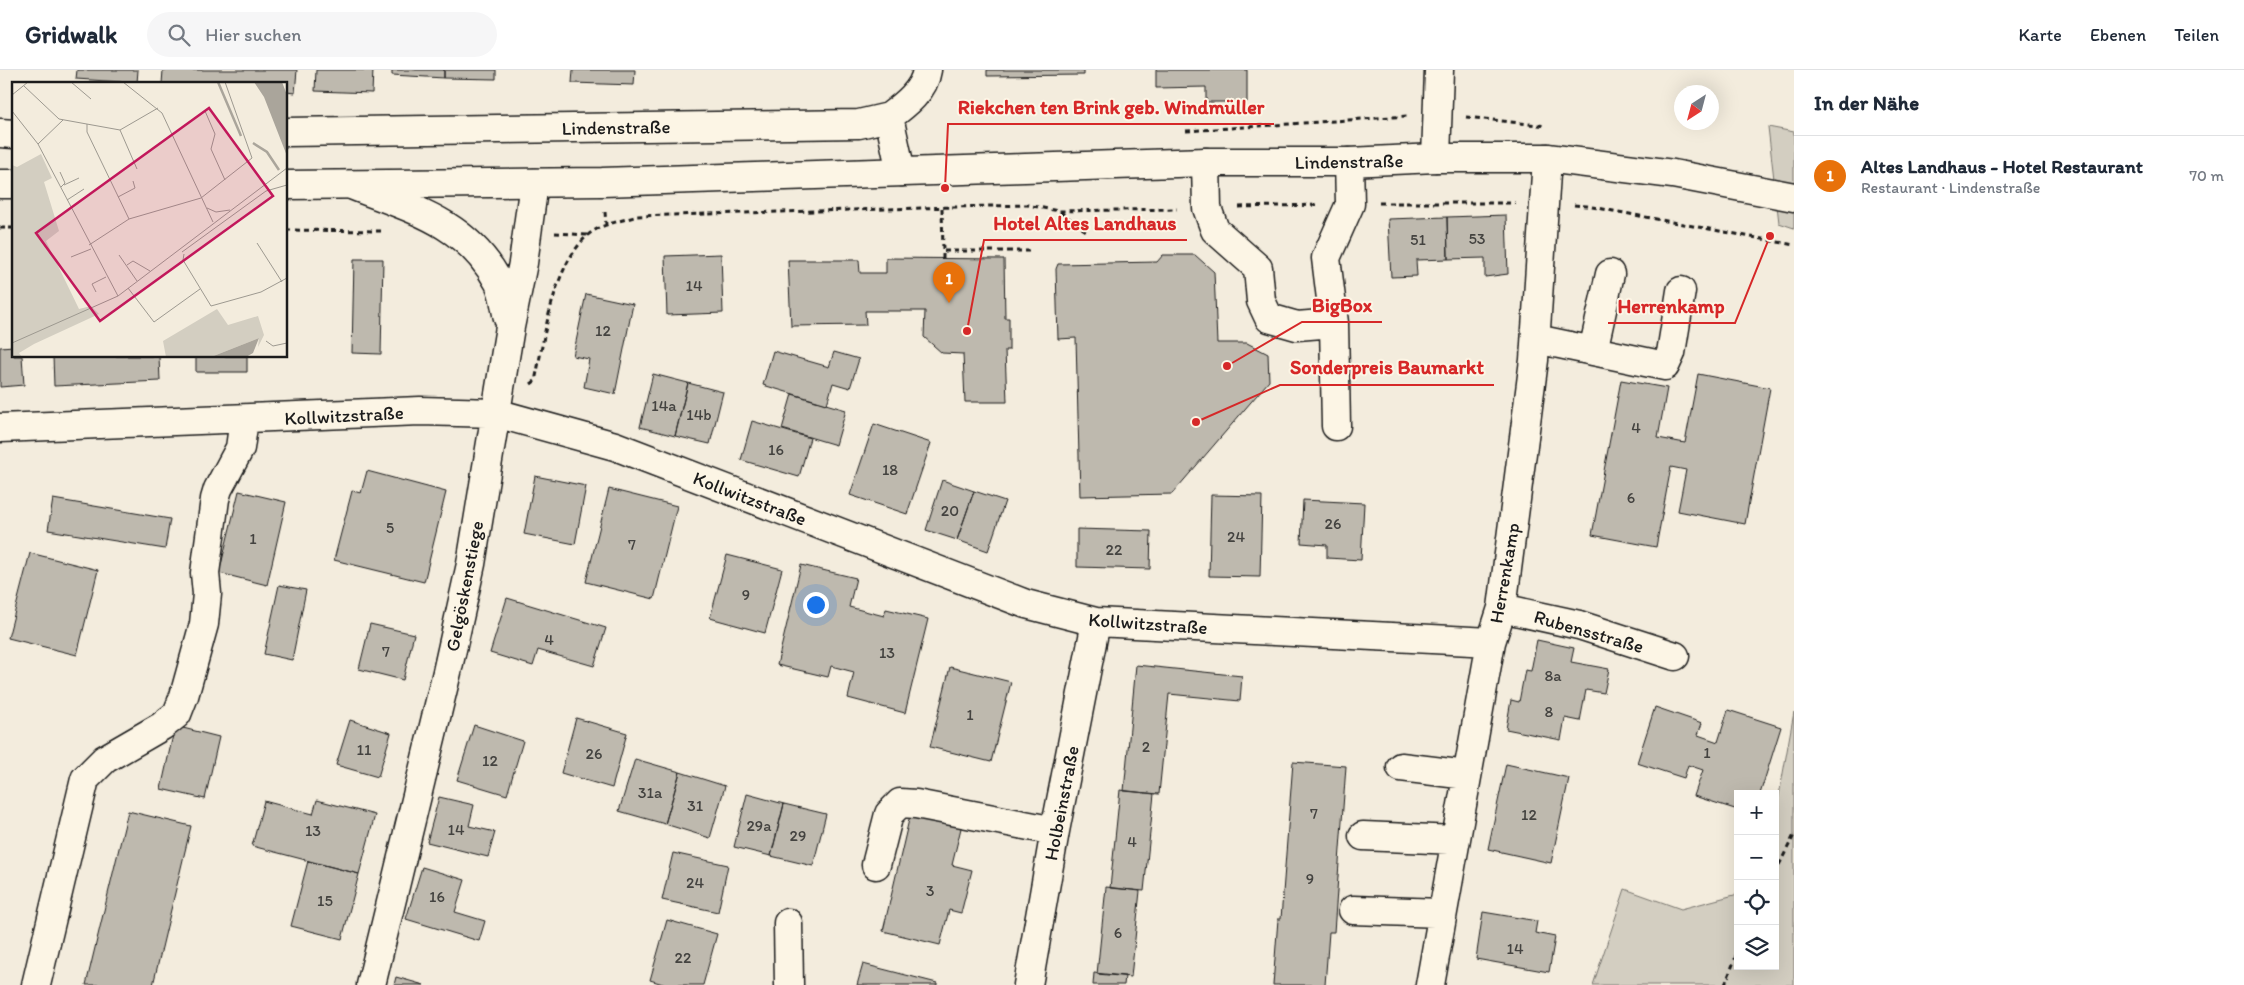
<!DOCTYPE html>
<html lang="de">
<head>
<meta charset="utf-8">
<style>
  body { margin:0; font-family:Itim,sans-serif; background:#f6f6f7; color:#1f2937 }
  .controls { position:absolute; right:15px; bottom:15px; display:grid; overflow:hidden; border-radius:0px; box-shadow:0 5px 20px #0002 }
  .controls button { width:45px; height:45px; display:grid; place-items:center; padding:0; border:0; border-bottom:1px solid #e0e1e3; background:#fff; color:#1f2937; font:25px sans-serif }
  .compass { position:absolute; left:1674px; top:15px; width:45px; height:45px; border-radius:50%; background:#fff; box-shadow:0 5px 20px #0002; rotate:216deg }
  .you { position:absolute; left:815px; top:534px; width:18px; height:18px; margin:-12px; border:4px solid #fff; border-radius:50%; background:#1a73e8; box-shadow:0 0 0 8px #1a73e833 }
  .badge { display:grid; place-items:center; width:32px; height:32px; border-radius:50%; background:#d1495b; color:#fff; font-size:16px; font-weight:700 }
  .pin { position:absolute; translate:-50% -41px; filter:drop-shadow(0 1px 2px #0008) }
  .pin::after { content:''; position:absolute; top:26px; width:18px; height:15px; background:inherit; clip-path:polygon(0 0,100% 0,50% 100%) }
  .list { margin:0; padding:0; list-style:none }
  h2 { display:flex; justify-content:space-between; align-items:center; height:65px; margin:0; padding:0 20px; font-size:21px }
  h2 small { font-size:16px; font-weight:400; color:#747a83 }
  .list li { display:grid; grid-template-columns:32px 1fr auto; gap:15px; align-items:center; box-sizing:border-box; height:80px; padding:0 20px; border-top:1px solid #e0e1e3 }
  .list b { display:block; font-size:19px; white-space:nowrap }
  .list p { margin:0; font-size:16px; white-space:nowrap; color:#747a83 }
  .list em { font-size:16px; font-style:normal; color:#747a83 }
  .icon { flex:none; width:28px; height:28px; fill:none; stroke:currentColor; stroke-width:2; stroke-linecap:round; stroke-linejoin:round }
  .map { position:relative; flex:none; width:1794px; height:915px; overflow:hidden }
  header { display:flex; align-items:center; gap:30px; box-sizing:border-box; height:70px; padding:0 25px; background:#fff; border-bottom:1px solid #e0e1e3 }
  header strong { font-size:24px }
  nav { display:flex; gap:28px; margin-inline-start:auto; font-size:18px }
  .search { width:350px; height:45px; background:#f6f6f7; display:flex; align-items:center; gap:12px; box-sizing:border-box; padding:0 18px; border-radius:28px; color:#747a83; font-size:19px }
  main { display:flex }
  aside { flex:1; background:#fff }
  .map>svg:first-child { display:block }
</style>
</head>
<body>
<header>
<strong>Gridwalk</strong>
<div class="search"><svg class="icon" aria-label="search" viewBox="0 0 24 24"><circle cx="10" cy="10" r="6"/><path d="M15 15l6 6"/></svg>Hier suchen</div>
<nav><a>Karte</a><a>Ebenen</a><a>Teilen</a></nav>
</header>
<main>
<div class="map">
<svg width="1794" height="915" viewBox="0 0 1794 915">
  <rect width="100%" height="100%" fill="#f3ecdd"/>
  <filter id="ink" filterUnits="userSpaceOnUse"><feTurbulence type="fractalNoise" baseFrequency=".02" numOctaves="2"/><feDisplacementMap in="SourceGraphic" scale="10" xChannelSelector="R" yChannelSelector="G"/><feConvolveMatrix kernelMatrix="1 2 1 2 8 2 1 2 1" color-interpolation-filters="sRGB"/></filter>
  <g filter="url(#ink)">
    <path fill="#d3cec1" stroke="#78756e" d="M1768 57 1794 62V158L1779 153Z
      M1794 642V915H1593L1625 819 1681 839 1738 824V896H1775V748Z"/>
    <path fill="#beb9ae" stroke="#1c1c1c" d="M77 0H138L137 13 76 9Z
      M163 0H297L295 23 286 22V14H162Z
      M316 0H373L372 23 315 21Z
      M392 0H444V8L392 5Z
      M444 0H496V9L444 8Z
      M573 0H635L634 15 572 13Z
      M987 0H1084V5L987 6Z
      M1156 0H1247V32H1206V17L1156 18Z
      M1506 145 1508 204 1485 207V188L1448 189 1447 147Z
      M1447 147 1448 189 1416 190 1417 206 1391 207 1388 149Z
      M721 184 723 243 667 245 665 186Z
      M1163 185H1195L1214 202 1217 273H1247L1268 284 1269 311 1172 424 1080 426 1076 268 1058 269 1056 199 1058 194 1157 192Z
      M886 188 1004 189 1005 248H1009V280H1005L1007 332H965L963 284 942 283 924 267 925 241H865L866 255 791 256 788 190H859L860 203H886Z
      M354 189H383L381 284 352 283Z
      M586 224 633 234 615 324 584 317 589 289 573 286Z
      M14 276V286H22L24 315 0 317V277Z
      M773 281 829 297 834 282 859 289 850 318 833 313 827 334 763 315Z
      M53 286H159L160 311 54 316Z
      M196 286H247V302H196Z
      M653 304 688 313 675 366 640 357Z
      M1698 304 1770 318 1745 454 1678 441 1686 400 1671 397 1656 477 1592 465 1621 310 1667 318 1658 368 1685 373Z
      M688 313 723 322 710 374 675 366Z
      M792 324 846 340 836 375 782 359Z
      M752 351 810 368 799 407 741 390Z
      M874 354 931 373 907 444 850 425Z
      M367 401 446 422 424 512 334 490 352 421 361 423Z
      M535 406 586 416 575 474 524 464Z
      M942 410 974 421 957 470 926 460Z
      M609 419 677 436 654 529 586 512Z
      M239 421 286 432 267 515 219 503Z
      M974 421 1005 431 988 481 957 470Z
      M1211 425 1262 426 1260 507 1209 506Z
      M53 429 170 449 165 479 48 460Z
      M1303 430 1364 433 1361 490 1327 488V475L1301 473Z
      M1077 459 1151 461 1150 499 1077 497Z
      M30 483 98 500 77 585 8 568Z
      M727 485 782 499 765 563 710 548Z
      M801 495 856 508 849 537 884 546 886 539 928 549 905 643 848 628 854 602 831 596 828 607 777 595Z
      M279 515 306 520 292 590 264 584Z
      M507 528 606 558 594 596 538 580 533 596 490 583Z
      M370 554 414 564 403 610 359 599Z
      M1537 570 1574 578 1571 592 1609 599 1604 623 1586 620 1580 651 1565 648 1561 670 1506 659 1511 630 1519 632 1525 600 1531 601Z
      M1136 595 1242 606 1240 631 1169 624 1159 724 1124 721Z
      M950 597 1011 612 991 692 930 677Z
      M1655 637 1702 653 1698 665 1718 672 1728 640 1781 657 1760 724H1738V740L1694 726 1703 700 1688 695 1684 708 1637 693Z
      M576 648 627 663 612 718 561 703Z
      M350 650 391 663 378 707 336 695Z
      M474 655 523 671 507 725 457 710Z
      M175 656 219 667 205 729 161 719Z
      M635 689 680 702 665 754 619 741Z
      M1293 692 1346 696 1334 862H1329L1325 915H1273L1278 849H1281Z
      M1506 694 1569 708 1551 793 1488 779Z
      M680 702 725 716 710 768 665 754Z
      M1120 720 1154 724 1144 821 1110 818Z
      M747 724 784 734 771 786 734 777Z
      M439 727 474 735 469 756 495 762 488 787 427 772Z
      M317 730 375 745 359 804 252 776 264 731 313 744Z
      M784 734 826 744 813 796 771 786Z
      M128 741 191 756 153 915H86Z
      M911 741 962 754 952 795 972 800 961 843 949 840 940 875 883 861Z
      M673 783 728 795 718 842 662 830Z
      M308 791 359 804 342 869 291 856Z
      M422 797 465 810 455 842 485 851 479 871 406 849Z
      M1106 817 1140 821 1131 907 1097 904Z
      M1483 842 1537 851 1535 863 1555 867 1549 902 1476 889Z
      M667 850 717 864 703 915H666L650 910Z
      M863 894 937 913V915H857Z
      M1094 903 1125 906 1124 915H1093Z
      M396 907 424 915H394Z"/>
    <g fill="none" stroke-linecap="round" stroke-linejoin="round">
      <g stroke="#1c1c1c" stroke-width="31">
        <path id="minor" d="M889 47C905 35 924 21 927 0
          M286 62 859 54 889 47 901 102
          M0 63 14 64
          M1436 88 1439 0
          M1206 92 1207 138 1215 160 1258 198 1261 231 1269 248 1297 256 1334 253
          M354 116C412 139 466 152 498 211 504 221 505 237 508 248
          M1536 269 1665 296 1671 283 1681 221
          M1593 281 1610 204
          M1336 356 1334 253 1326 188 1350 134 1349 92
          M0 358 420 341 496 343 615 376 1026 534 1096 552 1491 572
          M1502 538 1579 555 1675 586
          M1401 697 1467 705
          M1363 766 1455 770
          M876 795 889 744 900 733 916 734 1055 761
          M1353 840 1442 843
          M788 853 789 915
          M36 915 85 709 105 689 162 656 177 644 184 626 204 554 207 524 205 503 215 429 218 419 240 378 244 349
          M371 915 447 602 471 494 510 257 523 193 534 113
          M1028 915 1055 761 1096 552
          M1430 915 1491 572 1502 538 1534 290 1547 88"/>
      </g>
      <g stroke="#1c1c1c" stroke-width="31">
        <path id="major" d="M0 114H14
          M286 115 602 112 1206 92H1349L1436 88H1547L1673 104 1794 127"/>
      </g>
      <path stroke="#1c1c1c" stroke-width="3" stroke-dasharray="5 4" stroke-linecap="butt" d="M1466 47 1546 56
        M1186 61 1407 46
        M1379 133H1515
        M1574 135 1587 136 1794 175
        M1239 137 1317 135
        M942 138 943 181
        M605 142 606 155
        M1060 142 1086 161
        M0 158H14
        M286 160 383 161
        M555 163 588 165
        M943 189V181H1029
        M531 314 535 311C545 266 552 198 588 165 600 154 622 151 637 146L1027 135 1059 141 1177 139
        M1775 803 1794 765
        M1725 915 1738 881"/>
      <use href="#minor" stroke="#fcf5e5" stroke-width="28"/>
      <use href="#major" stroke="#fcf5e5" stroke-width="28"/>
    </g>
  </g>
  <g text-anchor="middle" stroke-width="4" stroke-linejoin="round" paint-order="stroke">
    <g font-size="16" fill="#444340">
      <text x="1477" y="174">53</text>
      <text x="1418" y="175">51</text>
      <text x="694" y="221">14</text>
      <text x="603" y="266">12</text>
      <text x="664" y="341">14a</text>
      <text x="699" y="350">14b</text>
      <text x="1636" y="363">4</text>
      <text x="776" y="385">16</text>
      <text x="890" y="405">18</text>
      <text x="1631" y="433">6</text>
      <text x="950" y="446">20</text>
      <text x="1333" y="459">26</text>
      <text x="390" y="463">5</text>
      <text x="1236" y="472">24</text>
      <text x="253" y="474">1</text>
      <text x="632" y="480">7</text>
      <text x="1114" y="485">22</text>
      <text x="746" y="530">9</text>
      <text x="549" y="575">4</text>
      <text x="386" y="587">7</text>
      <text x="887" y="588">13</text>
      <text x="1553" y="611">8a</text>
      <text x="1549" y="647">8</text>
      <text x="970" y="650">1</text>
      <text x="1146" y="682">2</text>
      <text x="364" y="685">11</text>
      <text x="1707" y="688">1</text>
      <text x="594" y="689">26</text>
      <text x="490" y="696">12</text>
      <text x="650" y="728">31a</text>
      <text x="695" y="741">31</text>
      <text x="1314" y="749">7</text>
      <text x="1529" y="750">12</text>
      <text x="759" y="761">29a</text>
      <text x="456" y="765">14</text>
      <text x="313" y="766">13</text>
      <text x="798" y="771">29</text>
      <text x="1132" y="777">4</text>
      <text x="1310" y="814">9</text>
      <text x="695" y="818">24</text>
      <text x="930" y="826">3</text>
      <text x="437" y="832">16</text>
      <text x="325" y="836">15</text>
      <text x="1118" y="868">6</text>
      <text x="1515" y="884">14</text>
      <text x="683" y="893">22</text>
    </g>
    <g font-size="19" fill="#1c1c1c" stroke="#fcf5e5">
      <text transform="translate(616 57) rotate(-1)" y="7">Lindenstraße</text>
      <text transform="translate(1349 91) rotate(-1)" y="7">Lindenstraße</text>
      <text transform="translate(344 345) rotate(-3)" y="7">Kollwitzstraße</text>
      <text transform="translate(750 428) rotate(21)" y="7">Kollwitzstraße</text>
      <text transform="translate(1504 503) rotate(-80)" y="7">Herrenkamp</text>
      <text transform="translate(464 516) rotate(-79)" y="7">Gelgöskenstiege</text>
      <text transform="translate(1148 553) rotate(4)" y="7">Kollwitzstraße</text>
      <text transform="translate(1589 561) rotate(16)" y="7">Rubensstraße</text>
      <text transform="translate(1061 733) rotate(-79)" y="7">Holbeinstraße</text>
    </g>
  </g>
  <g transform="translate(12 12)">
    <rect width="275" height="275" fill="#f3ecdd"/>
    <path d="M29 72 40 96 32 100 47 149 34 159 67 227 79 224 87 232 22 262 7 271 10 275H1L0 83 5 85ZM205 227 216 243 246 234 252 253 246 265 247 256 199 275H154L151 259Z" fill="#d3cec1"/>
    <path d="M242 0H270L275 13V74L252 15ZM247 256 241 271 234 275H199Z" fill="#aaa59b"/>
    <path fill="none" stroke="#aaa59b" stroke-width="2.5" d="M206 0 229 54M241 61 255 70 267 88"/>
    <path fill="none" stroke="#9d9990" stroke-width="1" d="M59 0 79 17M111 0 150 31 201 140M12 4 47 37 108 48 125 87M0 13 16 0M0 29 26 62 106 214M193 29 203 52 199 67 213 98M75 42V50L117 137M108 48 146 26M26 62 51 38M48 90 53 101 49 105M52 103 67 96M106 115 123 106 121 99M55 118 72 107M195 126 204 130 218 128M245 161 270 200M77 163 117 137 189 116 240 76 213 0M170 170 254 109 275 103M172 172 171 178 199 224 249 210 275 196M107 173 125 199M59 175 79 167M115 183 121 179 138 189M116 206 142 240 188 207M84 210 80 202 94 195M254 259 261 264 275 261M0 261 106 214 275 86"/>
    <path fill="#c2185b" fill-opacity="0.15" stroke="#c2185b" stroke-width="2.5" d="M197 26 261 114 88 239 24 151Z"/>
    <rect width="275" height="275" fill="none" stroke="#1c1c1c" stroke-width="2.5"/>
  </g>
  <path fill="none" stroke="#d62828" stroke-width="2" d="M945 118L948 54H1274M967 261L984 170H1187M1227 296L1302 252H1382M1770 166L1735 253H1608M1196 352L1280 315H1494"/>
  <g fill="#d62828" stroke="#fcf5e5" stroke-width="2">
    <circle cx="945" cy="118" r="5"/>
    <circle cx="967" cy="261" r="5"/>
    <circle cx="1227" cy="296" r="5"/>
    <circle cx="1770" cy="166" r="5"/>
    <circle cx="1196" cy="352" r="5"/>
  </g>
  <g font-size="20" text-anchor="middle" font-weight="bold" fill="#d62828" stroke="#fcf5e5" stroke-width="4" stroke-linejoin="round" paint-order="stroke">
    <text x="1111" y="44">Riekchen ten Brink geb. Windmüller</text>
    <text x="1085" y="160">Hotel Altes Landhaus</text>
    <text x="1342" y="242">BigBox</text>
    <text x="1671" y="243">Herrenkamp</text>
    <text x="1387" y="304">Sonderpreis Baumarkt</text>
  </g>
</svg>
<div class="controls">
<button>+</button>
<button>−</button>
<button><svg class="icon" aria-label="locate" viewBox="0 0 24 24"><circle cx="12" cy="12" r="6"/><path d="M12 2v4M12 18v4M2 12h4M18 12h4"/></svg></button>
<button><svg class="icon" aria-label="layers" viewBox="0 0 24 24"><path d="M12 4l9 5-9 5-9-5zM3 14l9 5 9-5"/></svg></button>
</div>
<svg class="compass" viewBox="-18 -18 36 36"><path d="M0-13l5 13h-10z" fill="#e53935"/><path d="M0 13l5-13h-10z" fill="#747a83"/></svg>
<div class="you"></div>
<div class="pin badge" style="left:949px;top:233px;background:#e8710a">1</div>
</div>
<aside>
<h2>In der Nähe<small></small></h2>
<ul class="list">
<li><span class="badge" style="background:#e8710a">1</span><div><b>Altes Landhaus - Hotel Restaurant</b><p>Restaurant · Lindenstraße</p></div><em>70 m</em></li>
</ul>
</aside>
</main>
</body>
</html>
